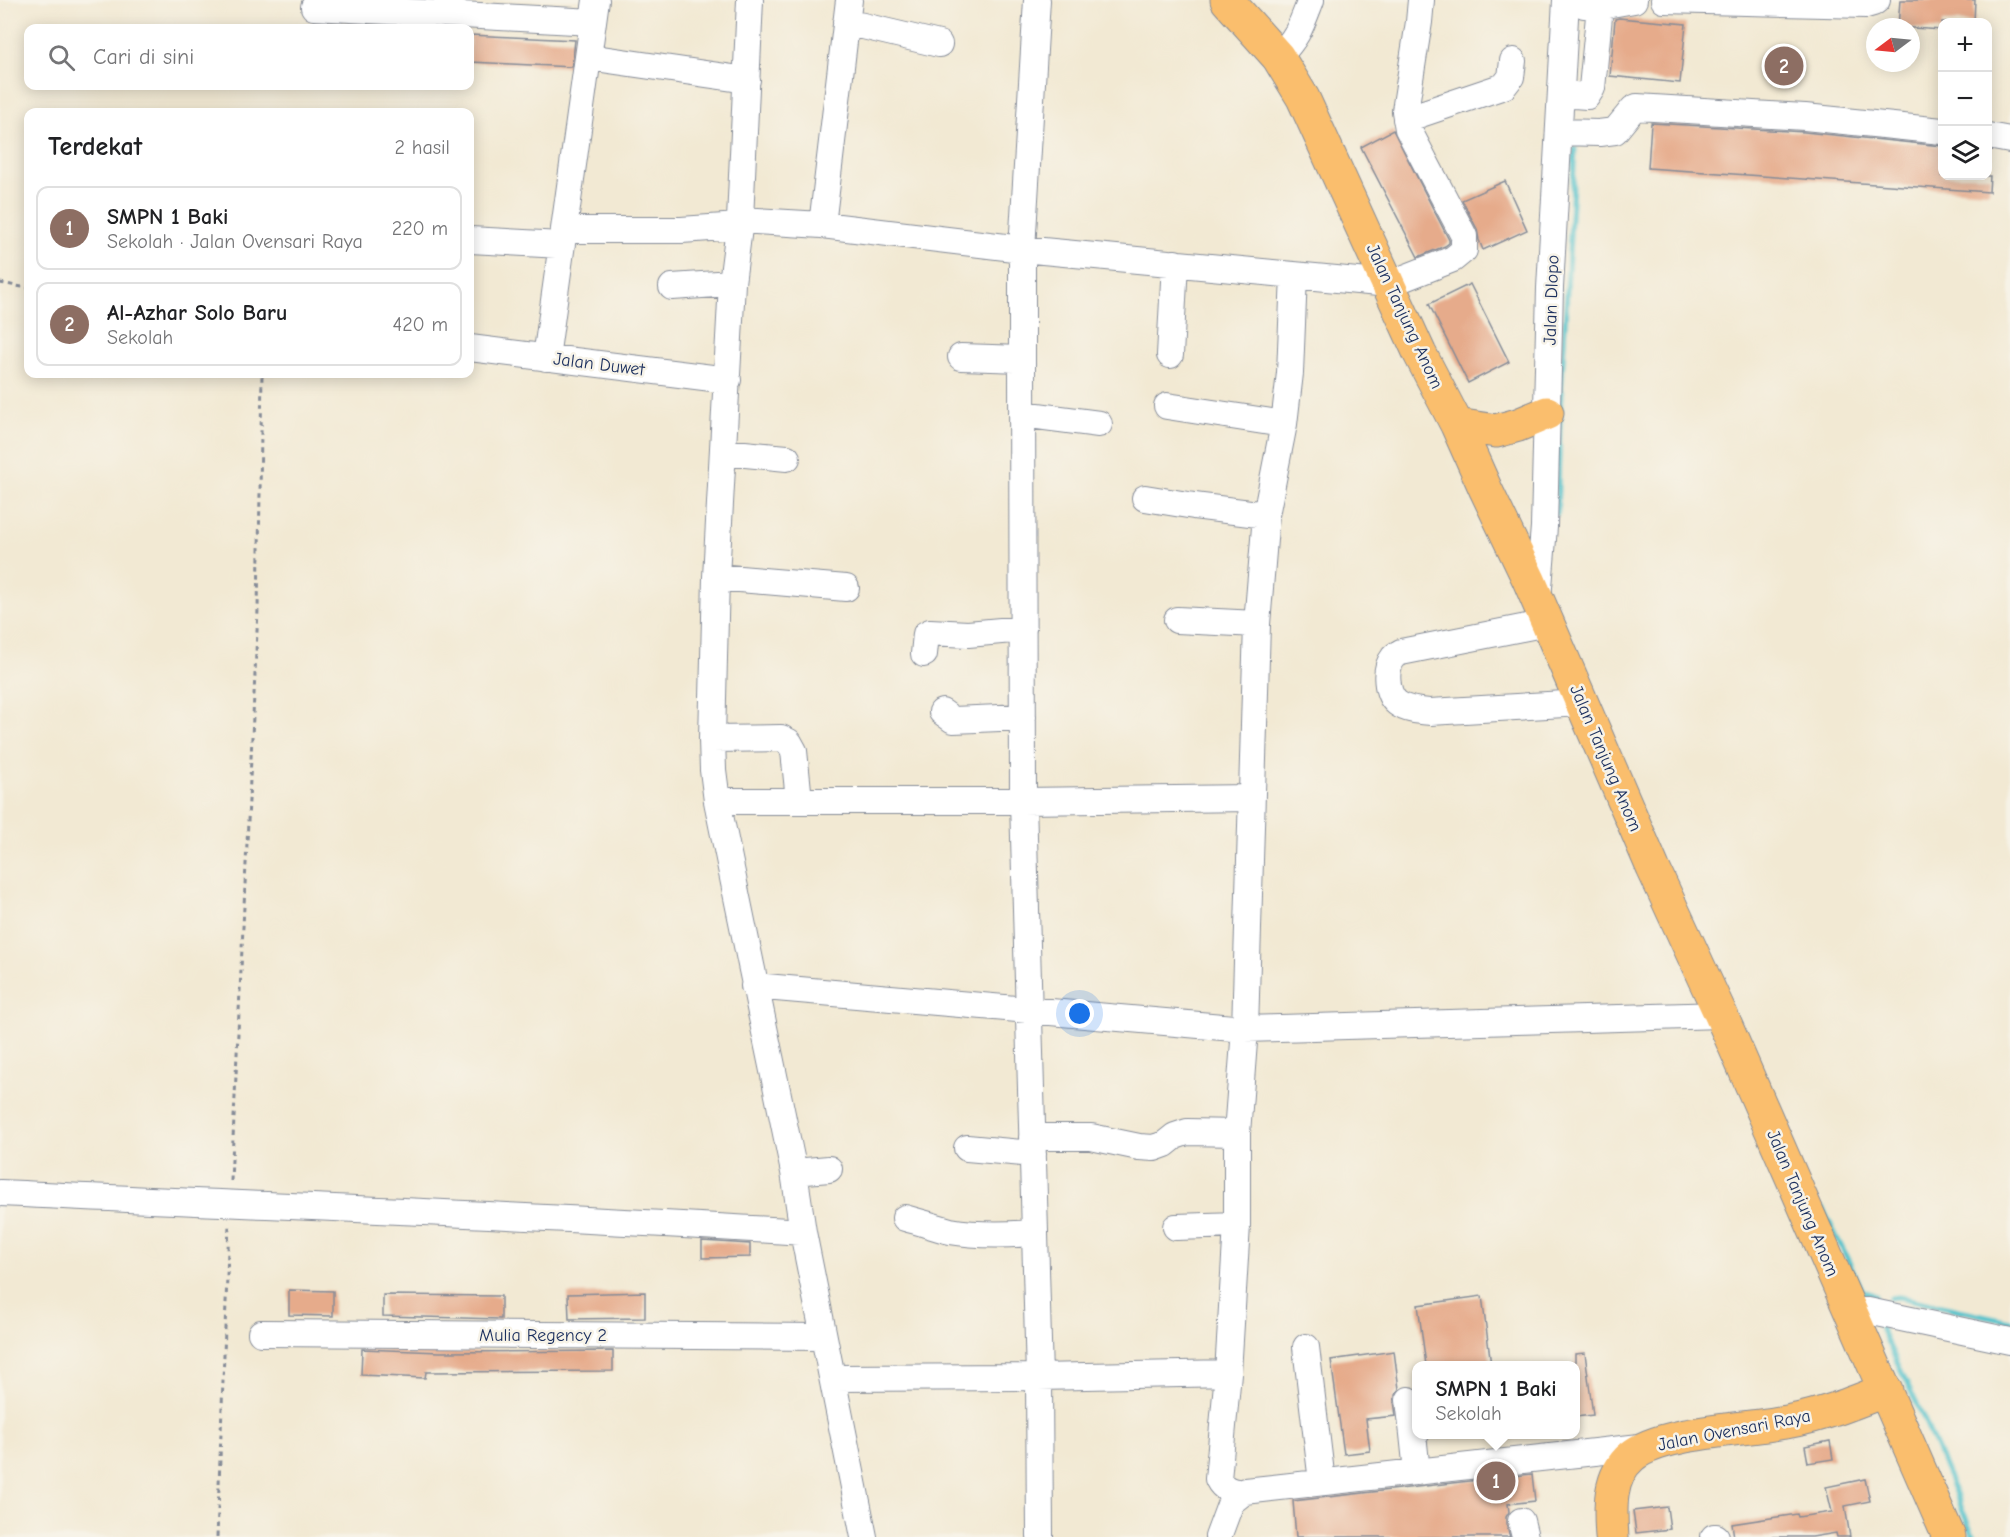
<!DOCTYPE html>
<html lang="id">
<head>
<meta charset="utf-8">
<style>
  body { margin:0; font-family:"Comic Neue",sans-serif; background:#f2f2f2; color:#202124 }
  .controls { position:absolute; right:18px; top:18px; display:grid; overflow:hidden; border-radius:12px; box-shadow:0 3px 15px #0003 }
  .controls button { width:54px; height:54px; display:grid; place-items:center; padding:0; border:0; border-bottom:2px solid #e0e0e0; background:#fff; color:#202124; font:30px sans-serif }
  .compass { position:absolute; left:1866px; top:18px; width:54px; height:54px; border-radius:50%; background:#fff; box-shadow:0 3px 15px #0003; rotate:254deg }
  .you { position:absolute; left:1080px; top:1014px; width:21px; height:21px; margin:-15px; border:4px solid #fff; border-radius:50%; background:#1a73e8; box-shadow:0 0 0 9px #1a73e833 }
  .badge { display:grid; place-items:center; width:39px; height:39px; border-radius:50%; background:#c8321e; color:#fff; font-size:20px; font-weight:700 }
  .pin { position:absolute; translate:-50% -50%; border:3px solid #fff; box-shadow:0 2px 6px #0006 }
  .popup { position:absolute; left:1412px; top:1361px; width:168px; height:78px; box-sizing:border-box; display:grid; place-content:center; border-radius:12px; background:#fff; filter:drop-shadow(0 2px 4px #0005); font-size:20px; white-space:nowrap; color:#757577 }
  .popup b { font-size:22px; color:#202124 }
  .popup::after { content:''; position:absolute; left:50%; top:100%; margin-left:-12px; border:12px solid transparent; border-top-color:#fff }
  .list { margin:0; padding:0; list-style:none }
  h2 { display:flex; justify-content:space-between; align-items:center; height:78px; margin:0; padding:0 24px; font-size:26px }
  h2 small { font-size:20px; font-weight:400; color:#757577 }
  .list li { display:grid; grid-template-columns:39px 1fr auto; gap:18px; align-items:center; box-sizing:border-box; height:84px; margin:0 12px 12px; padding:0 12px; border:2px solid #e0e0e0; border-radius:12px }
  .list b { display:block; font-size:22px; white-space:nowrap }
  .list p { margin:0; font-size:20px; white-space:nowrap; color:#757577 }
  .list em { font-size:20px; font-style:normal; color:#757577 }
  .icon { flex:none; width:33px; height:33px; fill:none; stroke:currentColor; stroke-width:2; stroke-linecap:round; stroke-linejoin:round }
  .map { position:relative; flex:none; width:2010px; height:1537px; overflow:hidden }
  .search { position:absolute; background:#fff; box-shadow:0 3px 15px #0003; left:24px; top:24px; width:450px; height:66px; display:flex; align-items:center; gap:15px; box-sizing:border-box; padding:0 21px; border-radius:12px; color:#757577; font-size:22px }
  .panel { position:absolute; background:#fff; box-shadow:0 3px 15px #0003; left:24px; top:108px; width:450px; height:270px; border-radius:12px }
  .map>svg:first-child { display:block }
</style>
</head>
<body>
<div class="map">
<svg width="2010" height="1537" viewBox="0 0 2010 1537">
  <rect width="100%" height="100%" fill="#f7f3e8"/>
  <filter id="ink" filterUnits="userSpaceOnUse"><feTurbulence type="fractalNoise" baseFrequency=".0167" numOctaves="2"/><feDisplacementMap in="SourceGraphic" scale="12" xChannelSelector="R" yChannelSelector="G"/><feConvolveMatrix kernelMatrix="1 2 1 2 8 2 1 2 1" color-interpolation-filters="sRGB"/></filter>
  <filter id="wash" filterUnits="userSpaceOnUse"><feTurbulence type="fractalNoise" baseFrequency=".008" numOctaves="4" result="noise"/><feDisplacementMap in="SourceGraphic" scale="24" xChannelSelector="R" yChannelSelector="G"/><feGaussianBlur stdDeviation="1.35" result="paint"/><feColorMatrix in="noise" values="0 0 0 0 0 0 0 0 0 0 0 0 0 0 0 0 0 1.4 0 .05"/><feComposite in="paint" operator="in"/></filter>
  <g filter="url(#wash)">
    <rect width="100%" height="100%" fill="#f2e9d3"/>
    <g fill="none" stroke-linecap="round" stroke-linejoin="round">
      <path stroke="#55c3cc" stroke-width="5" d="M1557 514 1561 395 1575 149
        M1823 1209 1869 1303
        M1864 1291 1876 1296
        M1890 1298 1899 1297 2010 1321
        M1878 1322 1924 1419 1974 1537"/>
    </g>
    <g id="blocks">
      <path fill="#e6ab8b" d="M1900 0H1975L1974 22H1942V30L1898 27Z
        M1619 18 1686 24 1680 83 1610 76 1615 19Z
        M470 35 575 40 572 67 470 62Z
        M1651 123 1804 132 1942 146V176H1990L1989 192 1648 168Z
        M1393 130 1449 240V243L1445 246 1418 257 1361 147Z
        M1505 181 1527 230 1483 250 1479 240 1477 229 1462 200Z
        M1470 284 1509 362 1468 383 1429 304Z
        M702 1241 750 1244V1257L702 1258Z
        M289 1290 333 1291V1316L289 1315Z
        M645 1292V1318L569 1319 568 1294Z
        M383 1295 501 1296V1319L383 1316Z
        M1482 1296 1491 1365H1426L1418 1305Z
        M362 1349 440 1352 613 1351V1371L426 1372 425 1378 361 1375Z
        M1394 1351 1399 1389 1395 1395 1394 1401 1396 1416 1366 1419 1370 1451 1344 1454 1331 1360Z
        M1585 1353 1593 1415 1575 1417V1354Z
        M1830 1441 1833 1459 1808 1463 1805 1446Z
        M1532 1474 1535 1501 1508 1504 1509 1512 1506 1517V1524L1510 1537H1296L1293 1501Z
        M1865 1479 1870 1501 1845 1506 1850 1537H1837L1836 1533 1812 1537H1734L1732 1524 1797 1514 1798 1517 1832 1512 1826 1487Z
        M1667 1507 1670 1529 1636 1533 1633 1511Z"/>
    </g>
  </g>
  <g filter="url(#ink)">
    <use href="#blocks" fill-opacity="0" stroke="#868c98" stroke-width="1.5"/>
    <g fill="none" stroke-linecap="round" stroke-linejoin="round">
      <g stroke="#868c98" stroke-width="28">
        <path id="minor" d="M750 0 740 220 732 283 716 577 712 739 713 770 717 801 794 1172 803 1232 864 1537
          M1037 0 1022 249V359L1023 801 1039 1377 1040 1537
          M1664 0 1866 5 1873 3 1877 0
          M1584 5 1600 6 1634 0
          M314 7 593 22
          M846 22 939 44
          M588 57 747 80
          M1278 57C1298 37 1301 26 1311 0
          M1561 94 1587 96 1592 88 1600 6
          M1406 119 1504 86 1511 77 1513 61
          M1559 132 1599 133 1615 131 1633 109 1637 107 1805 117 1942 131
          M1988 136 2010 140
          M740 220 822 225 1022 249 1389 284 1453 259 1464 250V236L1408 129 1405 111 1419 22 1421 0
          M822 225 849 0
          M564 230H681L739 226
          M470 240 561 245
          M672 287 732 283
          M470 348 728 380
          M1170 355 1175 263
          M961 357 1022 359
          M546 358 596 0
          M1167 406 1284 424
          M1022 414 1099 424
          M724 452 787 458
          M1145 498 1194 506 1266 515
          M716 577 846 588
          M1538 599 1544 527 1550 288 1566 0
          M1177 620 1257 624
          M1547 623 1401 652C1398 654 1395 655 1393 658 1384 669 1386 694 1397 703 1406 710 1419 711 1430 712L1582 703
          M924 654 926 634 930 632 968 634 1023 629
          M942 712 953 720 1023 717
          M712 739 781 738 789 742 794 751 799 800
          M717 801H1023L1251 798
          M754 986 1245 1029 1721 1015
          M1032 1137H1091L1139 1147 1154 1148 1165 1144 1175 1136 1187 1132 1237 1133
          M967 1148 1033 1154
          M794 1172 829 1169
          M0 1193C268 1206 536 1215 803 1232
          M905 1218C920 1222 935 1227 950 1231 978 1236 1006 1235 1034 1233
          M1176 1227 1237 1225
          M1849 1311H1868L2010 1341
          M261 1333 824 1337
          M1306 1347 1322 1482
          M833 1378 1039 1377 1228 1373
          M1409 1400 1413 1434
          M1416 1434H1413L1417 1472
          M1243 1492C1232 1493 1223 1489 1218 1479L1228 1373 1237 1225V1133L1245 1029 1257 624 1266 515 1284 424 1290 373 1294 275
          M1521 1521 1525 1537
          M1218 1537 1231 1502 1245 1491 1649 1446
          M1714 1537H1716"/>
      </g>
      <g stroke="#868c98" stroke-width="35">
        <path id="major" d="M1227 0 1278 57 1303 98 1420 354 1457 425 1486 490 1529 580 1653 868 1721 1015 1949 1537
          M1457 425 1496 431 1518 425 1547 413
          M1612 1537C1610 1509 1608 1476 1632 1456 1661 1431 1750 1430 1791 1421 1824 1415 1855 1402 1886 1390"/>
      </g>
      <path stroke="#868c98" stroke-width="3" stroke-dasharray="4.5 4.5" stroke-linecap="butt" d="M0 283 28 288
        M231 1181 258 610 262 374
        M217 1537 229 1224"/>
      <use href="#minor" stroke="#fff" stroke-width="26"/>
      <use href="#major" stroke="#fabe6d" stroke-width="33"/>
    </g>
  </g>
  <g text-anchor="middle" stroke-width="5" stroke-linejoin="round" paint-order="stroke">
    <g font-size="18" fill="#1b2f5e" stroke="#f7f3e8">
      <text transform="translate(1551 300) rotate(-88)" y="6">Jalan Dlopo</text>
      <text transform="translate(1405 316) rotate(65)" y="6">Jalan Tanjung Anom</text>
      <text transform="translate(599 364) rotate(7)" y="6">Jalan Duwet</text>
      <text transform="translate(1606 758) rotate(67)" y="6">Jalan Tanjung Anom</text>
      <text transform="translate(1803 1203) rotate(67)" y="6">Jalan Tanjung Anom</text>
      <text x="543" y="1341">Mulia Regency 2</text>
      <text transform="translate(1734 1430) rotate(-11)" y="6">Jalan Ovensari Raya</text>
    </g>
  </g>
</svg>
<div class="controls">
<button>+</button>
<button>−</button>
<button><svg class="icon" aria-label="layers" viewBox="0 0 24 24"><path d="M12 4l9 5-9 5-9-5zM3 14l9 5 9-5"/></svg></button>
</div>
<svg class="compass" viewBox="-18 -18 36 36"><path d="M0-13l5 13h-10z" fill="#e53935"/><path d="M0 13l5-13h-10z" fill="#757577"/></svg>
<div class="you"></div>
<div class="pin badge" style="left:1496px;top:1481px;background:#8d6e63">1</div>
<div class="popup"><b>SMPN 1 Baki</b>Sekolah</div>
<div class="pin badge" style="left:1784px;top:66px;background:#8d6e63">2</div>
<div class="search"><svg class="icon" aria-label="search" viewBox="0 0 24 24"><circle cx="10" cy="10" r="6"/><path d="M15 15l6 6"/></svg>Cari di sini</div>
<section class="panel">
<h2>Terdekat<small>2 hasil</small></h2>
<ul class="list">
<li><span class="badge" style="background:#8d6e63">1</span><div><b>SMPN 1 Baki</b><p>Sekolah · Jalan Ovensari Raya</p></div><em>220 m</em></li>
<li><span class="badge" style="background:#8d6e63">2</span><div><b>Al-Azhar Solo Baru</b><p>Sekolah</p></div><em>420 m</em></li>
</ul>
</section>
</div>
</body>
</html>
